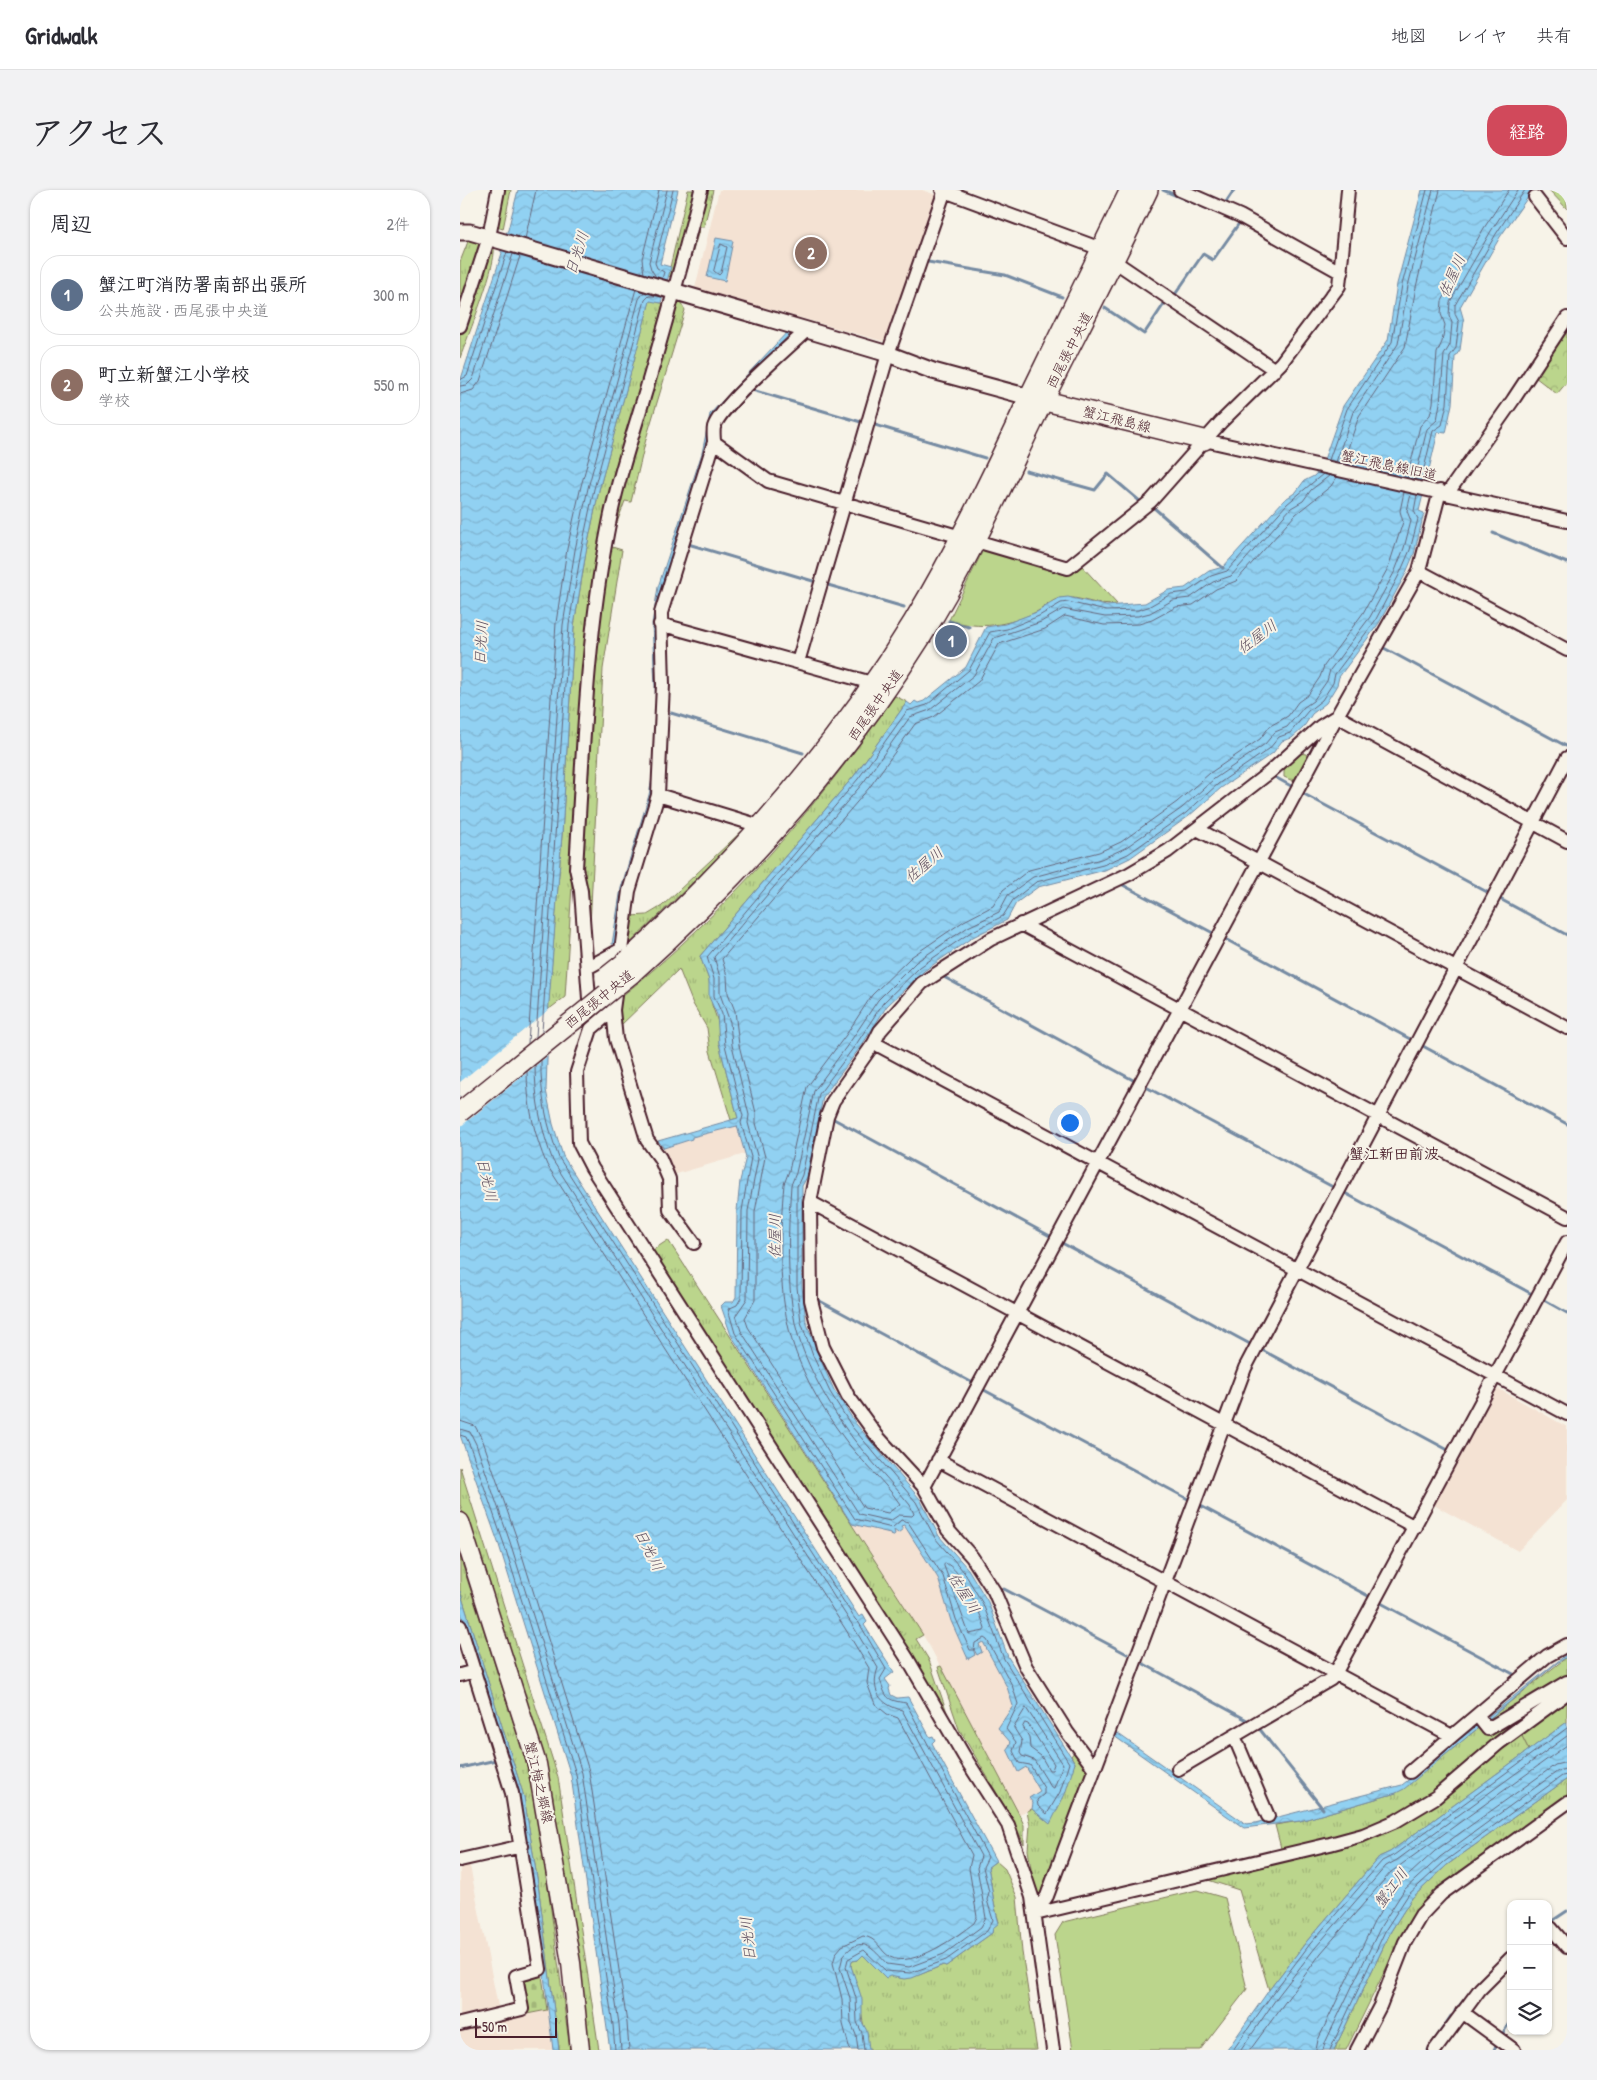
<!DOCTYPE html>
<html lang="ja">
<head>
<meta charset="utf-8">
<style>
  body { margin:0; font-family:"Patrick Hand","Klee One",sans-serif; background:#f2f2f3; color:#2b2b33 }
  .controls { position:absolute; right:15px; bottom:15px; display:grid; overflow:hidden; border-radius:10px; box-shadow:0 1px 4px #0004 }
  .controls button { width:45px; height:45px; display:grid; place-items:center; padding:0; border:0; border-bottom:1px solid #e1e1e2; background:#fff; color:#2b2b33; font:25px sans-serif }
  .scale { position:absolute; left:15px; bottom:12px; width:82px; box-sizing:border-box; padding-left:5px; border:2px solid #4a1f2b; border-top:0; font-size:14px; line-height:18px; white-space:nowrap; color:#4a1f2b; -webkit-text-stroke:4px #f7f3e8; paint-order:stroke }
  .you { position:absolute; left:609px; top:932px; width:18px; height:18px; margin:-12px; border:4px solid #fff; border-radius:50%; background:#1a73e8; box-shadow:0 0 0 8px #1a73e833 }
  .badge { display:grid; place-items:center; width:32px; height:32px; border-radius:50%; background:#d1495b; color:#fff; font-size:16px; font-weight:700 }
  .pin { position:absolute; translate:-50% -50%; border:2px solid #fff; box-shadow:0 1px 5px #0006 }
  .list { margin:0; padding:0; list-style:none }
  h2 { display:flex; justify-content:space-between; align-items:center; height:65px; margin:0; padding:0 20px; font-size:21px }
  h2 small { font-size:16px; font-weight:400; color:#7c7c81 }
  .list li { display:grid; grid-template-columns:32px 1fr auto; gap:15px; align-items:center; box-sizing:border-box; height:80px; margin:0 10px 10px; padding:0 10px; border:1px solid #e1e1e2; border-radius:20px }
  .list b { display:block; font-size:19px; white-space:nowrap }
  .list p { margin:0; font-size:16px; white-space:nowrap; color:#7c7c81 }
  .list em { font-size:16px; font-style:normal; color:#7c7c81 }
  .icon { flex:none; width:28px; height:28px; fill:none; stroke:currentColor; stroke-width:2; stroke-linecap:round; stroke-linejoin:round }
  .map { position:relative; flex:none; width:1107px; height:1860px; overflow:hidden; border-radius:20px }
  header { display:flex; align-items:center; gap:30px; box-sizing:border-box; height:70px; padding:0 25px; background:#fff; border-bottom:1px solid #e1e1e2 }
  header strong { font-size:24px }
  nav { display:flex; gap:28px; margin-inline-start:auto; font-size:18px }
  .intro { display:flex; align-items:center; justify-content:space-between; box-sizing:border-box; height:120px; padding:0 30px }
  h1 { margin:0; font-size:35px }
  .button { padding:12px 22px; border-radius:20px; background:#d1495b; color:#fff; font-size:18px; font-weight:700 }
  main { display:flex; gap:30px; padding:0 30px }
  aside { flex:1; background:#fff; border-radius:20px; box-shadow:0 1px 4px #0004 }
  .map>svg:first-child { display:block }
</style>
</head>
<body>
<header>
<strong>Gridwalk</strong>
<nav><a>地図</a><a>レイヤ</a><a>共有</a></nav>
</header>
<div class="intro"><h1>アクセス</h1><a class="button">経路</a></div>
<main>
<aside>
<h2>周辺<small>2件</small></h2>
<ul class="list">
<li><span class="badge" style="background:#5c6f8a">1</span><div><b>蟹江町消防署南部出張所</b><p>公共施設 · 西尾張中央道</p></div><em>300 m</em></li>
<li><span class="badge" style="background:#8d6e63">2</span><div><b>町立新蟹江小学校</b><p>学校</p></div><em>550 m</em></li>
</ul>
</aside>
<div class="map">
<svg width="1107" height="1860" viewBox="0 0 1107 1860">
  <defs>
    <pattern id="grass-tufts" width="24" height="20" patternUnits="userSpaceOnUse" patternTransform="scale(1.25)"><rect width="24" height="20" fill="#bbd58c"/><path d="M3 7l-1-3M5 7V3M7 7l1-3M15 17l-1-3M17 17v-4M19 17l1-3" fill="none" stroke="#a2b679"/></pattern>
    <pattern id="forest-crowns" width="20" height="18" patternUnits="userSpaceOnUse" patternTransform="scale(1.25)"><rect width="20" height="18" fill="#bbd58c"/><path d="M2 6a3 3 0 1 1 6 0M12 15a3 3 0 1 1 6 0" fill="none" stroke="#a2b679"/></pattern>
    <pattern id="cemetery-stones" width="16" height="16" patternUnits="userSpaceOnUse" patternTransform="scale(1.25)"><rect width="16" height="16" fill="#bbd58c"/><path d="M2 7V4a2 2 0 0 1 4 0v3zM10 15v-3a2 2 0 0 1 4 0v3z" fill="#a2b679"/></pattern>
    <pattern id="water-waves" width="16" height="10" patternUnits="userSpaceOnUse" patternTransform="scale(1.25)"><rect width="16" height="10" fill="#91d1f2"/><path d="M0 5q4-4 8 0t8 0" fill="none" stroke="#7fb3d0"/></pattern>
  </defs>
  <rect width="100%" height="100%" fill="#f7f3e8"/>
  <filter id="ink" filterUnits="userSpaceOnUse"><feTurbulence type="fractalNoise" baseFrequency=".02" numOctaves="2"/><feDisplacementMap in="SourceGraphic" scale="10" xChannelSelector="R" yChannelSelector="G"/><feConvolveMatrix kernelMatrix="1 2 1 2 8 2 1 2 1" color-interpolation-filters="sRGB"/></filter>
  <g filter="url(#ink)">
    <path fill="#f4e2d3" d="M259 0H462L479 6 427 150 422 151 235 98Z
      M277 936 285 964 213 985 202 959 232 949V947Z
      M1039 1199 1107 1237V1310L1058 1361 972 1314 1031 1202Z
      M392 1334 430 1343 436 1340 437 1342 444 1335 478 1388 491 1431 508 1469 512 1458 522 1452 547 1497 553 1516 542 1535 552 1553 558 1581 566 1577 580 1601 573 1613 572 1619 559 1624 469 1455Z
      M9 1671 39 1821 0 1830V1673Z
      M88 1820 93 1860H0V1839Z"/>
    <path fill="url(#grass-tufts)" stroke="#827a5c" d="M43 0H51L43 39 37 37Z
      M228 0H237L213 88 208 86Z
      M247 0H253L244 37H240L227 81 223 87Z
      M1089 0H1107V19Z
      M9 49 19 52 20 64 0 124V72Z
      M33 55C41 65 6 151 0 168V144L27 62Z
      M218 108 225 120 186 249 171 312 165 311 152 346 165 285Z
      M190 110 205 114 158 282 124 503 105 807 88 820 102 645 114 436 126 362 139 300Z
      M149 356 162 360 143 479 129 755 120 683 130 503Z
      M435 506 447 512 394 586 240 766 249 790 252 815 259 835V853L278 928 271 930 250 861 247 838 233 814 219 779 159 837 157 810C265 724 356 618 435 506Z
      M285 638 258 668 166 757 170 726 187 725 202 716Z
      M208 1050 463 1445 456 1449 469 1470 491 1534 190 1062Z
      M0 1277 98 1587 139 1860H129L102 1663 84 1571 0 1314Z
      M0 1367 65 1568 80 1639 110 1860H99L78 1694 64 1607 0 1401Z
      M1107 1467V1489L1029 1535 1026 1531Z
      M481 1476 559 1624 564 1635V1654L554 1632 499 1539 478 1477Z
      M1107 1494 974 1603 936 1626 886 1647 822 1662 815 1635 840 1631 936 1603 1021 1536Z
      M1059 1540 1069 1560 930 1662 919 1667 847 1751 809 1800 779 1700 742 1688 938 1634Z
      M614 1562 628 1580 584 1703 576 1709 568 1660 570 1635 567 1621 572 1619 589 1633 615 1573 611 1566Z
      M1107 1589V1605L994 1686 966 1711 937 1756 886 1860H874L931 1741 952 1708 987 1675Z
      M536 1671 545 1679 557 1707 562 1762 577 1860H409L391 1776 392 1771 398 1770 403 1765C444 1792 434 1796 483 1775L486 1776 532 1743 533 1738 539 1732C533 1713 532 1696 528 1677Z"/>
    <path fill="url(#forest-crowns)" stroke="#827a5c" d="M1107 137V192L1097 204 1075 187Z
      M839 563 846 564 848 568 833 591 824 587V578Z"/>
    <path fill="url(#cemetery-stones)" stroke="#827a5c" d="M82 1786 87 1820 67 1824 62 1795 65 1791Z"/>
    <path fill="#bbd58c" stroke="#827a5c" d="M523 360 608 384 621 375 657 414C638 418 620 405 601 408 593 409 585 417 578 421 548 436 520 440 489 430Z
      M1107 1506V1532L1069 1560 1059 1540Z
      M737 1700 765 1708 787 1799 740 1860H613L595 1745 603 1732Z"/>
    <path fill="url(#water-waves)" stroke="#758aa2" d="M58 0H218L200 74 211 77 201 113 190 111 139 300 126 362 114 436 102 645 89 812 86 900 93 934 103 966 136 1018 399 1427 403 1425 407 1432 404 1435 434 1482 425 1489 430 1496 429 1499 431 1505 437 1508 448 1507 470 1547 473 1546 475 1550 472 1553 536 1671 528 1677C532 1696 533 1714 539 1733L533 1738 532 1743 486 1776 483 1775 452 1788 444 1789 430 1786 426 1788 403 1765 398 1770 392 1771 391 1776 402 1809V1832L407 1841 409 1860H150L111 1586 39 1355 0 1245V192L42 63 38 57 48 40Z
      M962 0H1073L1040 47 1000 117 1004 131 1000 160 995 167 992 214 986 243 978 242 959 321 964 323 954 364 945 385 919 433 879 487 877 495 866 513 852 524 843 538 832 548 822 551 813 563 761 598 729 626 670 668 645 680 578 697 556 713 547 730 513 747 464 781 427 816 402 855 363 907 347 987 342 996V1097L346 1131 358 1164 374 1200 396 1234 460 1309 479 1346 508 1379 528 1412 548 1467 615 1573 605 1604 590 1634 572 1619 573 1613 569 1608 580 1601 566 1577 558 1582 547 1559 551 1553 538 1538 553 1516 547 1497 523 1452 519 1454 522 1462 517 1465 513 1458 515 1465 508 1469 491 1431 478 1388 444 1335 441 1336 443 1339 438 1343 434 1340 435 1344 432 1346 430 1343 392 1334 271 1145 261 1116 265 1112H273L276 1107 277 1021 280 991 286 967 277 936 232 947V949L204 958 198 951 278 928 259 853 257 825 249 807V790L240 766 394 586 447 512 451 515 455 511 458 513 464 511 506 477 526 437 545 434 577 422 599 408 608 407 646 416 685 413 708 400 725 398 749 381 763 377 824 310 836 302 844 291 854 286 861 278 883 216 928 150 937 94Z
      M256 48 273 51 265 91 247 87Z
      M330 139 333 141 259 217 250 233 249 252 197 410 194 435 200 519 192 606 161 720 155 754H152L161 698 189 605 192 588 196 518 192 434 198 397 242 263 250 224Z
      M0 1401 64 1607 78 1694 99 1860H93L73 1694 20 1480 0 1420Z
      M1107 1464V1467L1097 1473 944 1599 936 1603 840 1631 784 1638 654 1546 657 1543 786 1634 795 1633 942 1595Z
      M1107 1532V1589L987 1675 952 1708 931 1741 874 1860H767L809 1800 847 1751 919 1667 930 1662Z"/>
    <path fill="#f7f3e8" d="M91 818 89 865 0 937V892Z"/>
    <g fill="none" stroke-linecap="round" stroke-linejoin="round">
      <path stroke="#66667b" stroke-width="1" d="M65 49 76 0
        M261 54 267 57 261 83 259 85 254 81Z
        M184 84 182 69 199 0
        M196 87 191 79 189 72 207 0
        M202 89 204 82 197 78 195 73 213 0
        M0 190 7 186 47 62
        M0 196 7 195 13 189 53 64
        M0 204 13 200 20 191 60 66
        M869 270 887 219 932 152 942 95 967 0
        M876 272 893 222 938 154 948 96 973 0
        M883 273 899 226 945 157 956 97 980 0
        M863 284 827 314 767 381 751 386 727 402 711 404 688 417 678 420 646 421 608 412 601 413 579 426 547 439 530 442 509 480 467 515 447 521 398 589 247 767 254 789V806L262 824 265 855 283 926 281 933 291 967 282 1021 281 1108 277 1115 268 1119 275 1143 395 1329 432 1338 441 1330 448 1332 483 1386 496 1429 510 1460H514L515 1453 524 1448 527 1450 552 1495 558 1514 546 1539 556 1552 553 1561 559 1573 570 1575 584 1598V1604L577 1610 578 1616 587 1624 600 1602 609 1573 544 1469 523 1414 504 1382 475 1348 456 1312 392 1237 370 1202 353 1166 341 1132 337 1097V996L342 985 359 904 397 853 423 813 460 777 511 742 543 726 553 710 576 692 643 675 668 664 726 623 758 594 809 559 819 547 830 543 848 521 862 510 873 493 875 484 915 431 940 383 950 360 958 329 954 321 957 305
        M869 286 851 300 843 311 831 318 771 386 753 392 730 408 713 410 690 423 678 426 645 427 603 419 581 432 534 448 514 485 470 520 450 527 403 593 254 767 260 787V804L270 832 272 855 289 925 288 933 298 969 288 1021 287 1109 276 1125 281 1141 399 1324 430 1331 439 1325 452 1326 454 1324 450 1315C430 1290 405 1266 386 1239 365 1208 343 1170 335 1133 326 1089 328 1040 331 995L336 983 354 901 392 849 418 810 456 772 508 737 539 722 548 705 573 687 641 669 665 658 722 618 754 589 805 554 815 542 827 537 844 517 853 511 867 491 870 480 910 427 935 381 944 358 951 331 947 321 951 304
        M877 287 871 296 836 324 776 391 756 399 733 415 716 417 692 430 679 434 644 435 605 426 585 439 539 454 519 491 474 527 455 534 409 598 262 769 267 786 268 803 275 821 279 855 296 923V933L305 967 295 1022V1110L285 1128 288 1137 404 1318 428 1323 440 1314C423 1289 398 1269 381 1244 358 1213 336 1173 328 1135 318 1090 320 1039 324 994L329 981 347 897 386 845 412 805 451 767 504 731 533 716 543 700 569 680 639 662 661 652 717 612 750 583 800 549 810 536 828 526 838 512 848 505 860 487 864 476 903 423 928 378 943 332 940 321 944 302
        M947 288 960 236 970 225 973 213 977 163 982 152 985 135 981 124 982 111 1024 38 1049 0
        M955 289 967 239 977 230 980 213 984 165 990 155 992 133 989 125 990 112 1031 41 1058 0
        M961 291 973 241 982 235 987 214 990 166 996 158 999 132 995 124V115L1036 44 1065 0
        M82 842 109 435 121 361 134 299 185 110 189 106H197
        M76 847 103 435 115 360 128 298 179 109 184 102
        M68 853 96 433 107 359 121 296 176 99
        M81 870C80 905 87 936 99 968L395 1429 399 1433 426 1479 420 1489C426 1509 427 1510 446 1513L528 1667 523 1677 529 1702 527 1710 533 1730 527 1741 486 1770 450 1783 426 1781 404 1760 388 1769 386 1777 396 1808 397 1832 402 1843 404 1860
        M75 875C75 909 81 940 93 971L393 1436 418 1478C410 1500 420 1515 442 1520L521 1666 517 1678 526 1728 521 1737 484 1764 449 1777 427 1774C413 1759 402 1743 383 1766L380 1778 390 1808 391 1833 396 1845 398 1860
        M67 881C67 913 74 945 87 975L386 1440 409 1478 407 1493 415 1514 427 1524 438 1528 512 1665 509 1678 517 1727 514 1733C497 1746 453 1779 430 1767 419 1760 418 1748 403 1746L382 1756 376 1763 373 1773 382 1809 383 1834 390 1860
        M0 1231 15 1236 23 1251 57 1349 129 1581 167 1833 169 1860
        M0 1239 10 1242 16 1254 50 1352 122 1583 159 1834 161 1860
        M0 1245 6 1247 10 1256 44 1354 116 1584 153 1835 155 1860
        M485 1373C501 1378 520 1422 525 1438L524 1441 509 1444 484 1376Z
        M566 1518 603 1574 594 1598 591 1597 574 1570 562 1566 560 1563 562 1551 554 1538Z
        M565 1533 568 1534 594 1574 592 1580H589L581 1566 570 1558 569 1547 563 1537Z
        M773 1860 813 1803 850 1754 922 1671 934 1665 1107 1538
        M781 1860 818 1806 855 1758 926 1676 937 1670 1107 1546
        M790 1860 861 1763 931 1682 1107 1555
        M856 1860 858 1850 914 1732 938 1695 975 1661 1095 1575 1107 1572
        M863 1860 865 1853 921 1736 944 1700 980 1667 1098 1581 1107 1579
        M870 1860 926 1739 948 1705 984 1672 1102 1586 1107 1585"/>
      <path stroke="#758aa2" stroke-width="3" d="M703 0 746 18
        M766 15H764L774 0
        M468 72 545 85 602 107
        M714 106 743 64 753 70 780 32
        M645 118 684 144 706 111
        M292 200 401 232
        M415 235 525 268
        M566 281 635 300 648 284 682 313
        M693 317 763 378
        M1033 343 1107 373
        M228 354 353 391
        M368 395 444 417
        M489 431 509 437
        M922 457 1106 556
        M211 523 343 563
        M813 586 831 596
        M844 604 1027 702
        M661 694 753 743
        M1040 709 1107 745
        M767 750 950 849
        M482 786 673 890
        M961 855 1107 934
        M686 897 871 996
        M372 928 590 1046
        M883 1002 1072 1104
        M602 1053 790 1154
        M1082 1109 1107 1123
        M358 1110 511 1192
        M802 1160 988 1260
        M524 1200 728 1309
        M739 1315 910 1407
        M544 1399 667 1464
        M919 1412 1057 1486
        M684 1474 787 1530
        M798 1537 863 1619
        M0 1578 36 1570
        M1089 1733 1107 1721
        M1041 1769 1051 1762
        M995 1821 1010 1803
        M1041 1846 1051 1830
        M968 1860 991 1826
        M1034 1860 1037 1853"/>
      <g stroke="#4a1f2b" stroke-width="16">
        <path id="minor" d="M482 0 641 59
          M720 0 780 26 882 83
          M1075 7 1107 48
          M654 71 815 180
          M0 136 29 47 38 0
          M744 250 1107 331
          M254 252 308 291 501 347
          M987 304 1053 210 1107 128
          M516 351 608 378 691 311 761 232 821 173 879 96 888 0
          M959 381 1107 460
          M200 434 412 493
          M338 472 428 164 485 0
          M877 526 1107 651
          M198 605 300 636
          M737 639 1107 838
          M561 734 1107 1027
          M127 778 160 760
          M153 820 131 839 117 882 119 953 132 978 447 1468 504 1566 548 1635 572 1707 593 1860
          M130 822 121 701 116 678C123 566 126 451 148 339 157 291 173 244 187 197 206 132 224 66 241 0
          M414 853 1107 1224
          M350 1012 955 1337
          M234 1053 210 1020 209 989 200 968 187 950 156 849 153 820 169 701 198 605 203 495 201 423 254 252C254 248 253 242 254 237 260 216 328 158 347 140
          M478 1270 992 1546 1087 1466 1107 1455
          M464 1297 877 526 959 381 980 301
          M0 1436 52 1603 80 1779 56 1786 62 1819 0 1834
          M0 1485 15 1481
          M1017 1525 1028 1539 1107 1492
          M774 1546 808 1626
          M634 1578 607 1542 566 1477 534 1401 512 1367 488 1340 464 1297 417 1246 388 1206 363 1157 351 1110 350 1012 367 926 373 911 414 853 420 841 462 793 531 749 669 684 708 661 810 582 861 536 877 526
          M718 1579 871 1489 875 1484 1107 1052
          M950 1582 992 1546
          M0 1670 62 1656
          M575 1724 587 1706 785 1178 1107 568
          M575 1724 870 1654 903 1645 936 1631 976 1607 1039 1553 1107 1503
          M1088 1740 1091 1738 1107 1757
          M1002 1822 1054 1860
          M897 1860 920 1816 945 1752 961 1725 981 1704 1107 1613
          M975 1860 1020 1799 1051 1768"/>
      </g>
      <g stroke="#4a1f2b" stroke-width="19">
        <path id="tertiary" d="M0 42H10L347 140 428 164 473 181 569 207"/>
      </g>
      <g stroke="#4a1f2b" stroke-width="21">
        <path id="secondary" d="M0 1332 77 1574 111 1773 120 1860"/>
      </g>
      <g stroke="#4a1f2b" stroke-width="22">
        <path id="primary" d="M573 208 744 250
          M169 769C277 670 376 558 453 432 497 359 534 282 570 205 603 137 637 68 670 0
          M171 784C283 684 382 573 462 446 510 370 545 289 584 209 619 139 655 70 688 0"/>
      </g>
      <use href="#minor" stroke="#f7f3e8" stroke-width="12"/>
      <use href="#tertiary" stroke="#f7f3e8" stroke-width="15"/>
      <use href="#secondary" stroke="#f7f3e8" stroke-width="18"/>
      <use href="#primary" stroke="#f7f3e8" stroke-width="19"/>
      <g stroke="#4a1f2b" stroke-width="22" stroke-linecap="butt">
        <path id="primary-bridge" d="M145 788 169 769
          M0 922 171 784"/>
      </g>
      <use href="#primary-bridge" stroke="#f7f3e8" stroke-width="19"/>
    </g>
  </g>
  <g text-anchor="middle" stroke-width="4" stroke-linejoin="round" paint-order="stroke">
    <g font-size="14" fill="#4a1f2b" stroke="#f7f3e8">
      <text transform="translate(609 160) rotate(-63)" y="5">西尾張中央道</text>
      <text transform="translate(657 229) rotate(14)" y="5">蟹江飛島線</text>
      <text transform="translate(929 275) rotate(12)" y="5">蟹江飛島線旧道</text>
      <text transform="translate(415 515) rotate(-55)" y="5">西尾張中央道</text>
      <text transform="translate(139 809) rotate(-39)" y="5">西尾張中央道</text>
      <text transform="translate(79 1592) rotate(77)" y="5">蟹江梅之郷線</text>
    </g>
    <g font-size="15" font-style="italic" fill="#5c4c5d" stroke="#f7f3e8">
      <text transform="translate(117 63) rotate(-72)" y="5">日光川</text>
      <text transform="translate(992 86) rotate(-66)" y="5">佐屋川</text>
      <text transform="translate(797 447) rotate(-37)" y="5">佐屋川</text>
      <text transform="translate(21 453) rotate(-87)" y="5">日光川</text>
      <text transform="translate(464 675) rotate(-41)" y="5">佐屋川</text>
      <text transform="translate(27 990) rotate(77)" y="5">日光川</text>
      <text transform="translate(315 1046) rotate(-90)" y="5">佐屋川</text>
      <text transform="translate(189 1360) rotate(63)" y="5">日光川</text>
      <text transform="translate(504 1403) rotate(58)" y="5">佐屋川</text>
      <text transform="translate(931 1698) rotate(-53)" y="5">蟹江川</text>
      <text transform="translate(288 1749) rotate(-96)" y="5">日光川</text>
    </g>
    <g font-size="15" font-weight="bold" fill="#4a1f2b" stroke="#f7f3e8">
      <text x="934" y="969">蟹江新田前波</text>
    </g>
  </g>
</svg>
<div class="controls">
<button>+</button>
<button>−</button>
<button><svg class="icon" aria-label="layers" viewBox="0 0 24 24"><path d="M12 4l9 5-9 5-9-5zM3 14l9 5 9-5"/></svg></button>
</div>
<div class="scale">50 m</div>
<div class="you"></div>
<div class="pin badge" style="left:491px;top:451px;background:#5c6f8a">1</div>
<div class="pin badge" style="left:351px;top:63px;background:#8d6e63">2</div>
</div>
</main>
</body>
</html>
